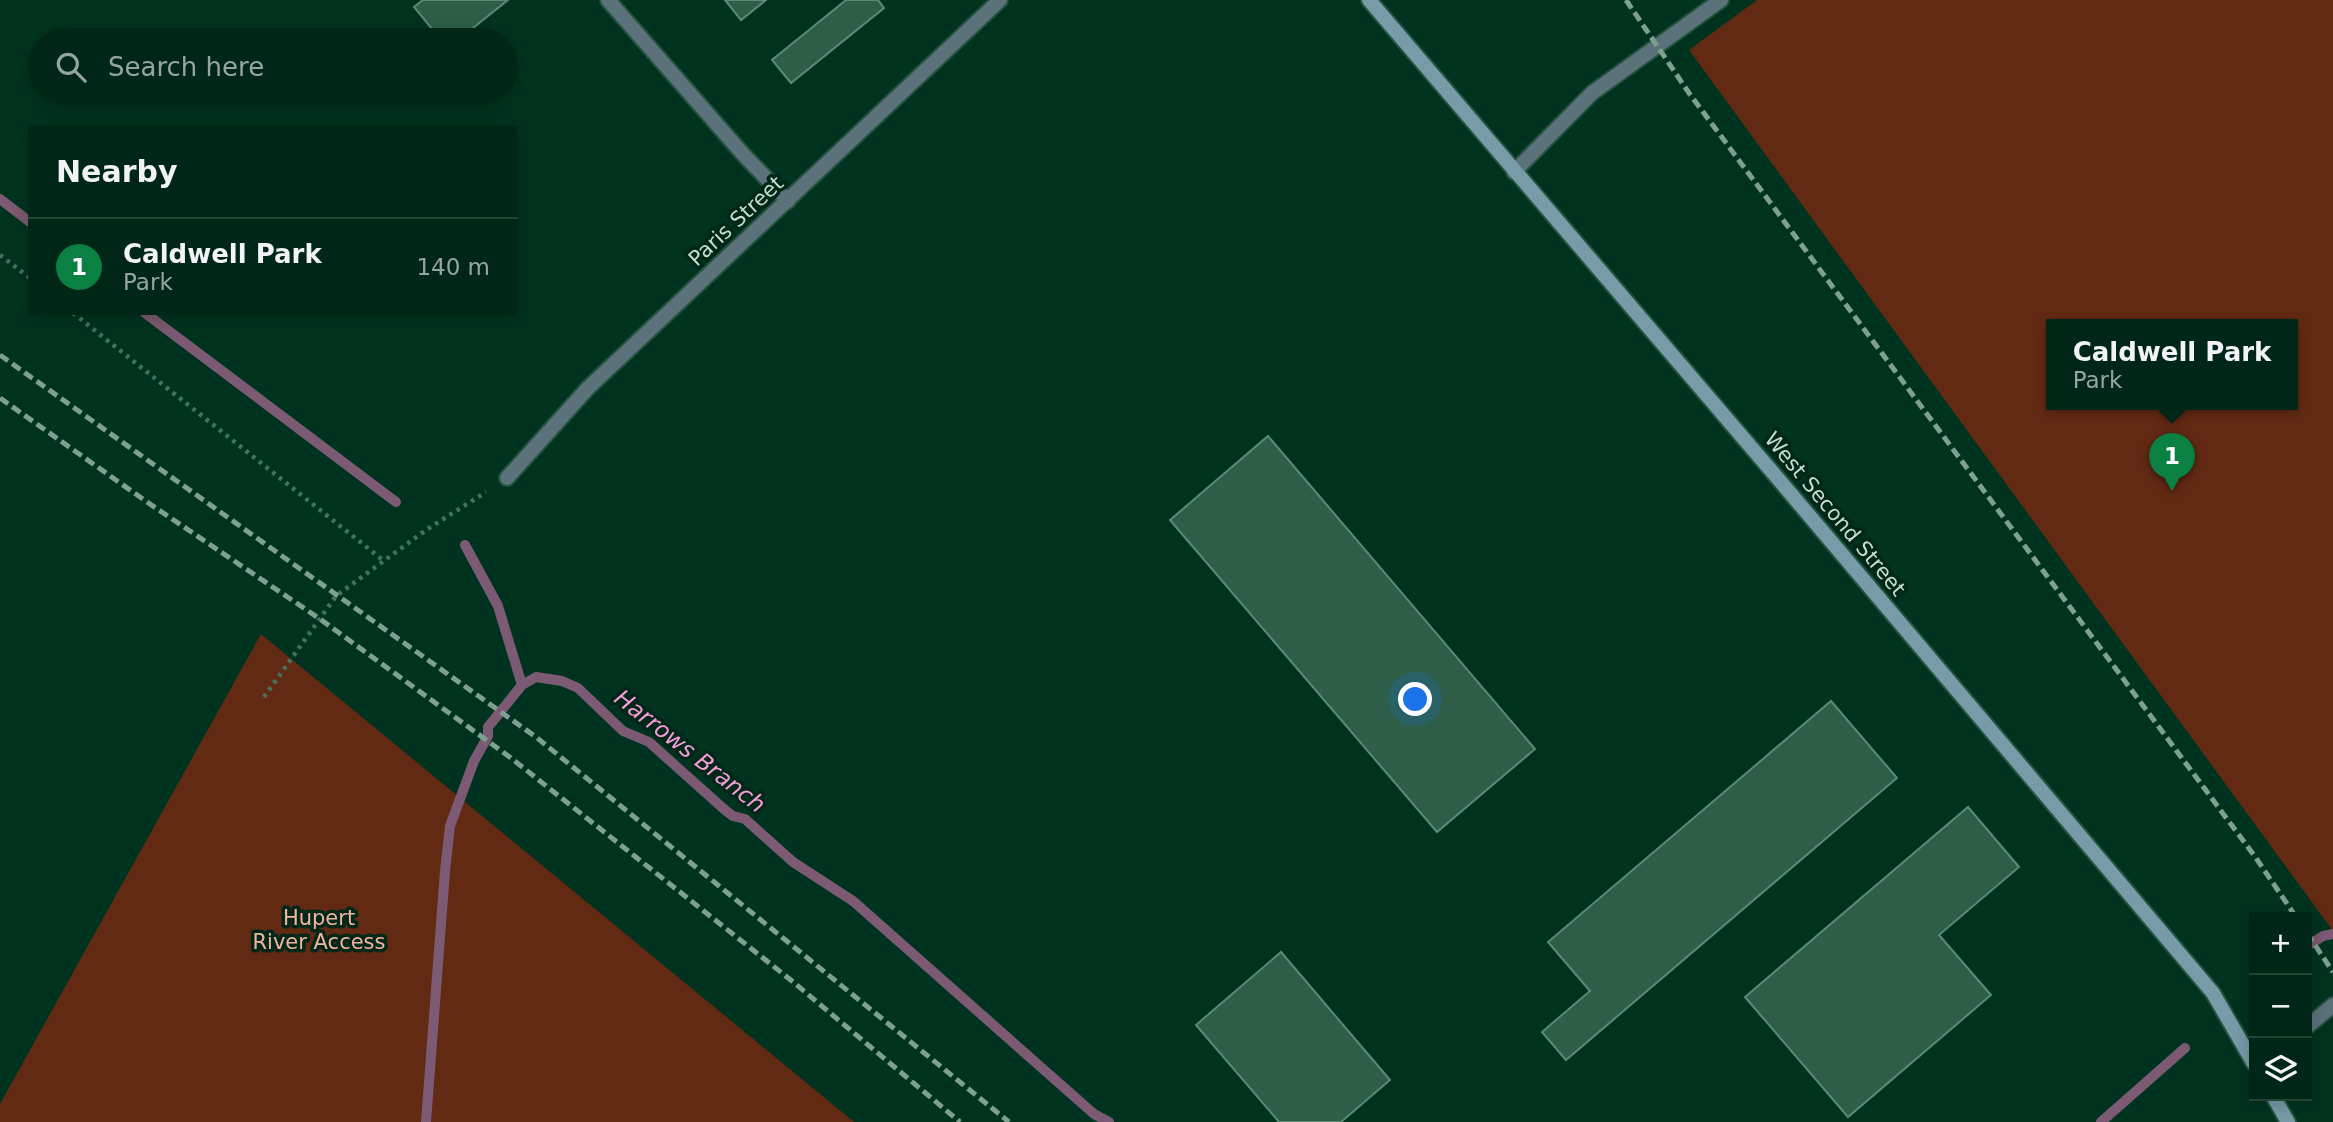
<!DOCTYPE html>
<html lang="en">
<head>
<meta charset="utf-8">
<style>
  body { margin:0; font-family:"DejaVu Sans",sans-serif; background:#0a2e20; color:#f1f3f6 }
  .controls { position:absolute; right:21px; bottom:21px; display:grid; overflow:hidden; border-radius:0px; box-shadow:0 4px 18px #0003 }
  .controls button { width:63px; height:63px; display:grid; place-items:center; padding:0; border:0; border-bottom:2px solid #224336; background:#002617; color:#f1f3f6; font:35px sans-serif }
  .you { position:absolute; left:1416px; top:700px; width:24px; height:24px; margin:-18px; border:5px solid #fff; border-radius:50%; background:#1a73e8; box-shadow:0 0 0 10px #1a73e833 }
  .badge { display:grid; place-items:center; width:46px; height:46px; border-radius:50%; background:#0b8043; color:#fff; font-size:23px; font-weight:700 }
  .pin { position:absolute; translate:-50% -58px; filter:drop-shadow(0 2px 4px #0008) }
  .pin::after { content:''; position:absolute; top:37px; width:24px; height:21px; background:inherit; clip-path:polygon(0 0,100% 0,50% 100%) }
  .popup { position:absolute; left:2046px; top:319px; width:252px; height:91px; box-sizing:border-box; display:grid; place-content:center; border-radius:0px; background:#002617; filter:drop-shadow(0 2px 5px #0005); font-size:23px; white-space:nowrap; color:#95a5a1 }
  .popup b { font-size:26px; color:#f1f3f6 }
  .popup::after { content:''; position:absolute; left:50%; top:100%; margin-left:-14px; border:14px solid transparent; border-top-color:#002617 }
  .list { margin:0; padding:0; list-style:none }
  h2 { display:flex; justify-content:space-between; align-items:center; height:91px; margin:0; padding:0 28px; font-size:30px }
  h2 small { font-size:23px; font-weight:400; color:#95a5a1 }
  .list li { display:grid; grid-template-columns:46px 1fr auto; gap:21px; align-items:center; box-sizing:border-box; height:98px; padding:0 28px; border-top:2px solid #224336 }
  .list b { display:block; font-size:26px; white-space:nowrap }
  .list p { margin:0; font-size:23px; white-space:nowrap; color:#95a5a1 }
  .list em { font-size:23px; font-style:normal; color:#95a5a1 }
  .icon { flex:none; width:38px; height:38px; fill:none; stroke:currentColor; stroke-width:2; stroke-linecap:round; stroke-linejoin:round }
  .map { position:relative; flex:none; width:2333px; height:1122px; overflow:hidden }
  .search { position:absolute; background:#002617; box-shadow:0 4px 18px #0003; left:28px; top:28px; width:490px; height:77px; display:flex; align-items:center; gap:18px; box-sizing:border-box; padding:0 24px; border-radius:38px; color:#95a5a1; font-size:26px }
  .panel { position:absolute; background:#002617; box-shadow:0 4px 18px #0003; left:28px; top:126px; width:490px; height:189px; border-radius:0px }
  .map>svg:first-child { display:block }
</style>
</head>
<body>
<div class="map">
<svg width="2333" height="1122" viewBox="0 0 2333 1122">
  <rect width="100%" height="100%" fill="#00331f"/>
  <path fill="#632a13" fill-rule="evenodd" d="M1757 0H2333V931L1689 50ZM2051 325H2293V405H2051Z
    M261 634 854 1122H0V1104Z"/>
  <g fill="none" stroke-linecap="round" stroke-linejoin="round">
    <path stroke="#7c5a73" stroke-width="10" d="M0 199 30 222
      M145 313 396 502
      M465 545 498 606 522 685
      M2307 946 2323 936 2333 934
      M426 1122 445 871 450 826 474 761 488 736V727L522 685 536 677 562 681 578 688 623 731 649 742 725 810 733 816 745 819 793 862 853 901 1094 1114 1109 1122
      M2101 1122 2185 1048"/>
  </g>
  <path fill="#2e5e47" stroke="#5a8a72" stroke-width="2" d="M423 0H508L458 40H441L414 7Z
    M725 0H766L741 20Z
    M846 0H878L884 8 791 83 772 60Z
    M1268 436 1535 749 1437 832 1170 520Z
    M1831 701 1897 778 1566 1060 1542 1032 1590 991 1548 942Z
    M1968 807 2019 867 1939 935 1991 995 1848 1117 1745 997Z
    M1281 952 1390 1080 1341 1122H1279L1196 1025Z"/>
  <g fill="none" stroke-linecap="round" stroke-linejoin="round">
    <g stroke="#23523f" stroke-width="18">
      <path id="street" d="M608 0 742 153 788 201
        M1514 172 1592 93 1721 0
        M507 478 588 388 1000 0
        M2307 1027 2333 1005"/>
    </g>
    <g stroke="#23523f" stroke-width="18">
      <path id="secondary" d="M1369 0 1780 481 2213 993 2254 1064
        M2273 1096 2288 1122"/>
    </g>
    <path stroke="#47715f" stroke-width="4.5" stroke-dasharray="3.5 5" stroke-linecap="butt" d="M0 255 30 278
      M73 313 384 561
      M264 697 336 596 426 530 486 492"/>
    <use href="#street" stroke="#5c727a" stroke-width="14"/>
    <use href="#secondary" stroke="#779ca8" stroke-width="14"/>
    <path stroke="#7ea090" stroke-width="5" stroke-dasharray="10 5" stroke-linecap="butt" d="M1626 0 1689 93 2256 858 2296 917
      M0 355 536 737 1009 1122
      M0 398 147 502 320 619 511 758 792 981 960 1122
      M2307 933 2333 972"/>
  </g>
  <g text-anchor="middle" stroke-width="7" stroke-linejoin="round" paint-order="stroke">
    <g font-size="21" fill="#c5ded0" stroke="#012718">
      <text transform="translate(736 221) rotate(-43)" y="7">Paris Street</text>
      <text transform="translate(1835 514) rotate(50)" y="7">West Second Street</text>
    </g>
    <g font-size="21" fill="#f3b49d" stroke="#012718">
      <text x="319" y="925">Hupert<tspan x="319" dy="24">River Access</tspan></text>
    </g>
    <g font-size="23" font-style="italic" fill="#f89cd8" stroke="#012718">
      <text transform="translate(690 751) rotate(38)" y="8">Harrows Branch</text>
    </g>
  </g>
</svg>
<div class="controls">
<button>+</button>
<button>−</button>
<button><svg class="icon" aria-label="layers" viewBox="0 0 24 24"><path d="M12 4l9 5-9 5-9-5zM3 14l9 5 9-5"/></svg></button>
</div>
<div class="you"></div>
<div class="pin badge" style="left:2172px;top:491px">1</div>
<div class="popup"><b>Caldwell Park</b>Park</div>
<div class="search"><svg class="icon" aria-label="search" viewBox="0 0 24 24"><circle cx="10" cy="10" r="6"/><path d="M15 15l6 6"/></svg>Search here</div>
<section class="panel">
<h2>Nearby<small></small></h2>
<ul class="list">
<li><span class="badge">1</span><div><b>Caldwell Park</b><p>Park</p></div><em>140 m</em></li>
</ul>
</section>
</div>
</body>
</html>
